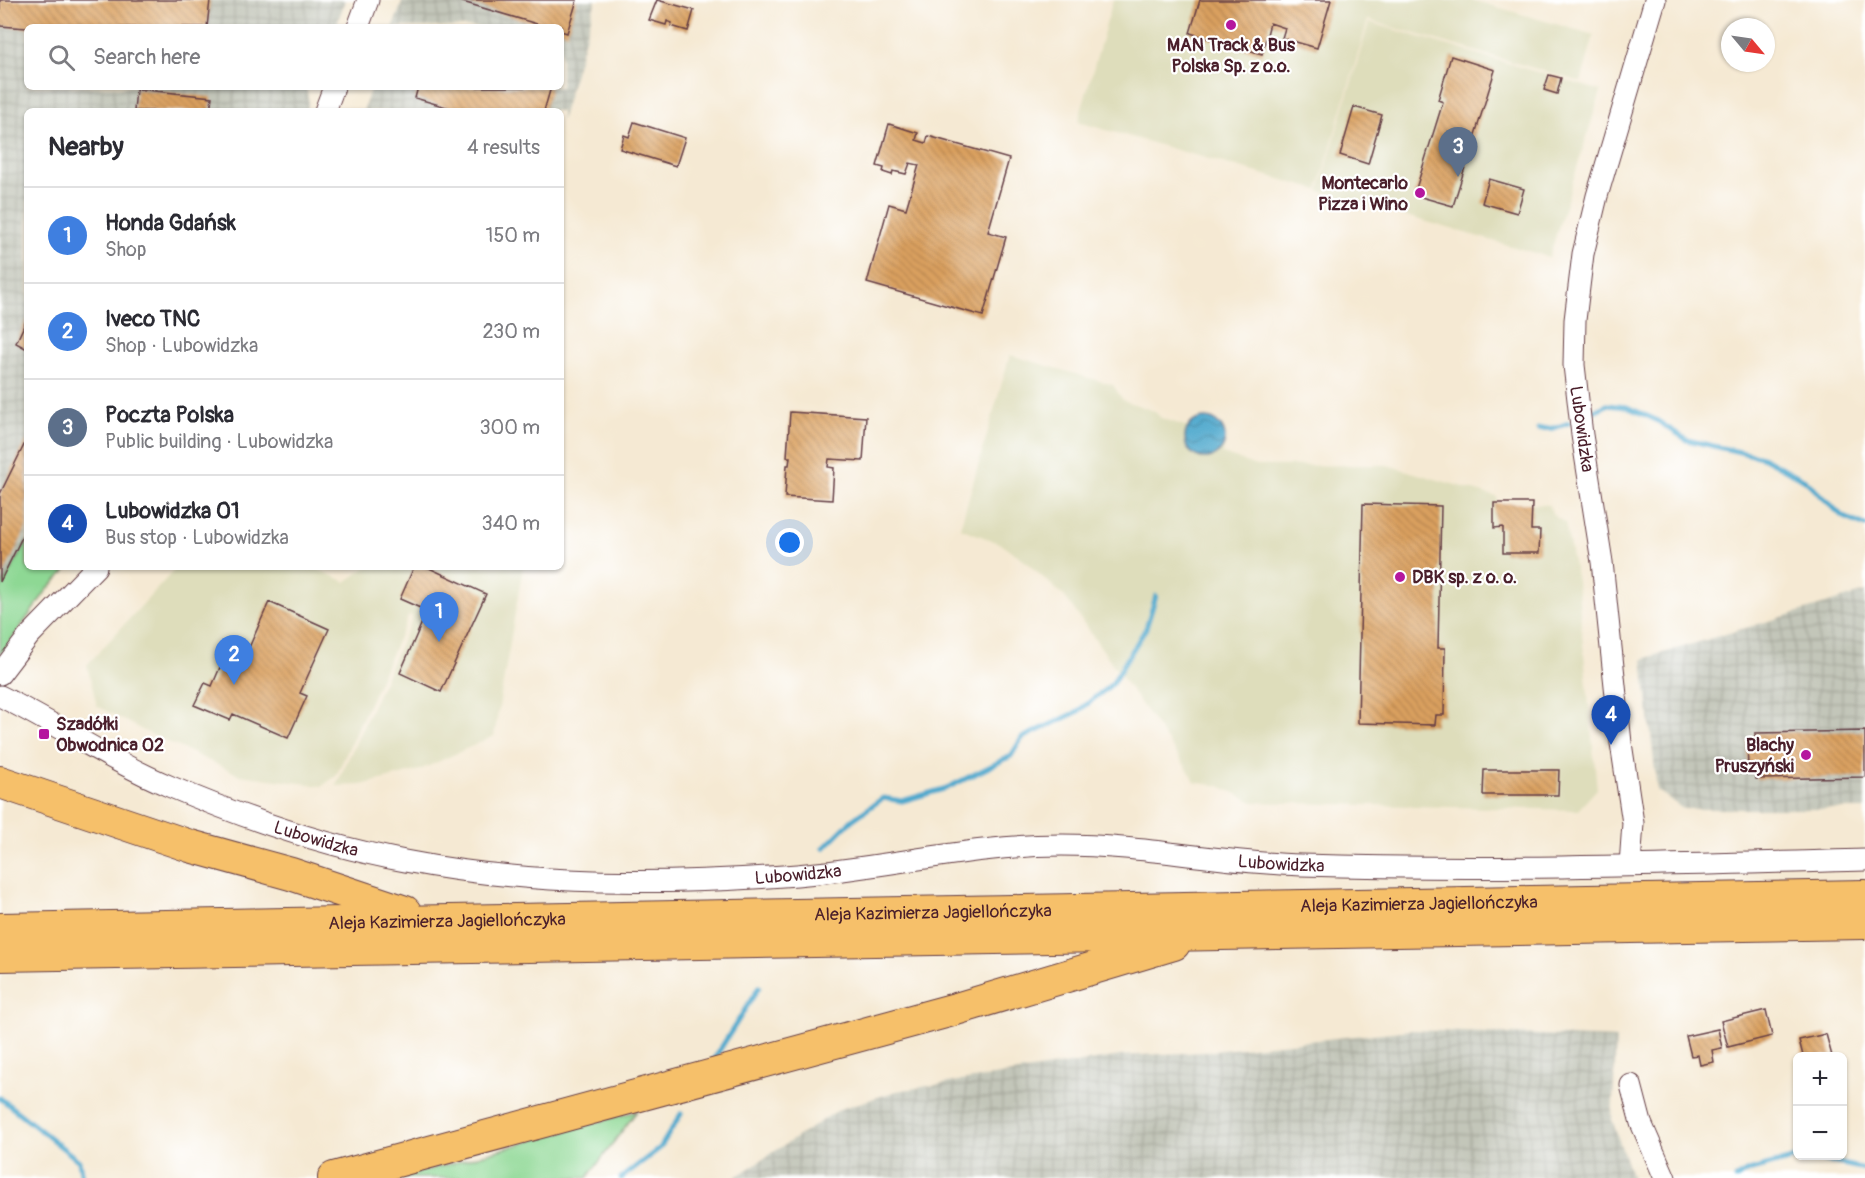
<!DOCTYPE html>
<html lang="en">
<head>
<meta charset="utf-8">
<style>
  body { margin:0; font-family:Pangolin,sans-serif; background:#f7f7f7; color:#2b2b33 }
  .controls { position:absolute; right:18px; bottom:18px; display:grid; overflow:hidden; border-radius:9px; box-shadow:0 2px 4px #0004 }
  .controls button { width:54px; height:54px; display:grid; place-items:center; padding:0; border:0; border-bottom:2px solid #e1e1e2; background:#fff; color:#2b2b33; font:30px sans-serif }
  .compass { position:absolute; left:1721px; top:18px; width:54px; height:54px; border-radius:50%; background:#fff; box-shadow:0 2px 4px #0004; rotate:119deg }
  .you { position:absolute; left:790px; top:543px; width:21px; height:21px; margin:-15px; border:4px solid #fff; border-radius:50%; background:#1a73e8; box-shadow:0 0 0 9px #1a73e833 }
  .badge { display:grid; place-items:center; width:39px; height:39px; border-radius:50%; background:#b45309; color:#fff; font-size:20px; font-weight:700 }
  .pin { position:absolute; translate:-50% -50px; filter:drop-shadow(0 2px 3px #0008) }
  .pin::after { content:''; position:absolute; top:32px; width:21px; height:18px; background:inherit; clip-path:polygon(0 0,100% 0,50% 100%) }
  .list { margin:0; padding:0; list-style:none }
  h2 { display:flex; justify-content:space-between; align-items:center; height:78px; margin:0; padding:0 24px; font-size:26px }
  h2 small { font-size:20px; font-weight:400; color:#7c7c81 }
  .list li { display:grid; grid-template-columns:39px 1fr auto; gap:18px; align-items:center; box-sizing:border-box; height:96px; padding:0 24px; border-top:2px solid #e1e1e2 }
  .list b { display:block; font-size:22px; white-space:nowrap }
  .list p { margin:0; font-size:20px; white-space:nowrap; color:#7c7c81 }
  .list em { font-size:20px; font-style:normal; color:#7c7c81 }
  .icon { flex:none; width:33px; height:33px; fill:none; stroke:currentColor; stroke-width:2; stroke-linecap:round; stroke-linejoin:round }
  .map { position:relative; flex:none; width:1865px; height:1178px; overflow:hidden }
  .search { position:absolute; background:#fff; box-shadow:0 2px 4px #0004; left:24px; top:24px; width:540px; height:66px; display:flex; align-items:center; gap:15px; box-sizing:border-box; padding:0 21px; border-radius:9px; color:#7c7c81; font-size:22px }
  .panel { position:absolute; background:#fff; box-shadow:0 2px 4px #0004; left:24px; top:108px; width:540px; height:462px; border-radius:9px }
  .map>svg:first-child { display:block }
</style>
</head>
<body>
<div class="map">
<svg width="1865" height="1178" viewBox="0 0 1865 1178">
  <defs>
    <pattern id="industrial-grid" width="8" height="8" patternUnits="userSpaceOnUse" patternTransform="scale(1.5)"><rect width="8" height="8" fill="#c3c6b9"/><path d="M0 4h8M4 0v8" fill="none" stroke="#a9aa9f"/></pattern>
    <pattern id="water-waves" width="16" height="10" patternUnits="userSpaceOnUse" patternTransform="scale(1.5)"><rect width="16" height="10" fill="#50a9cd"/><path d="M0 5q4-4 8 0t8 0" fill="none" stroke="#4489a7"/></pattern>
    <pattern id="building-back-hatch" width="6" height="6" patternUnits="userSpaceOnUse" patternTransform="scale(1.5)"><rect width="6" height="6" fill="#daa05e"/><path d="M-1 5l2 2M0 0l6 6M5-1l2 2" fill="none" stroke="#b3824e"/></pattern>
  </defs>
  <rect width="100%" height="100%" fill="#fff"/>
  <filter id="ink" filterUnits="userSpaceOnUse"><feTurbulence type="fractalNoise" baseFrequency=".0167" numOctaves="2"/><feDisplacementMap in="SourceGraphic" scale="12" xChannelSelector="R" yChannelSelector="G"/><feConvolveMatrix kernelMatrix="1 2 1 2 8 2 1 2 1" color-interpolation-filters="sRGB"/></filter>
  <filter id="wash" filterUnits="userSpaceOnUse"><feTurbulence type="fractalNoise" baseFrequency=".008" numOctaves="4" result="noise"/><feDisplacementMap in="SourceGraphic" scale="24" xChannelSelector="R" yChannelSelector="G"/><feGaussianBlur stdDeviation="1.35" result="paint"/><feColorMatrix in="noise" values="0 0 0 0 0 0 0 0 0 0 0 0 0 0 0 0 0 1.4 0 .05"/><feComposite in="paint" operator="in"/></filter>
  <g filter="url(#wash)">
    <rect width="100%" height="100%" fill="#f5e9d3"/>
    <path fill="#deddbb" d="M1113 0H1472L1594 35 1581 82 1368 20 1318 190 1078 122Z
      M1369 22 1601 91 1549 257 1319 191Z
      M1010 355 1113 385 1123 400 1154 411 1161 418 1188 427 1201 419 1216 421 1225 434 1223 454 1256 466 1387 465 1497 497V503L1549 505 1553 515 1565 523 1577 581 1597 789 1578 810 1253 802 1220 786 1193 782V777L1065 597 1019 556 999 543 960 528Z
      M177 567H312L346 582 367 567H523L494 736 420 770 361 785 336 786 413 617 409 615 336 776 322 786 240 775 144 731 97 706 87 665Z"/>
    <path fill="url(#industrial-grid)" d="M0 0H345L336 27H27V87H306L309 102 306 111H27V554L0 603Z
      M403 0H596L561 121V111H363L371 87H561V27H393Z
      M1865 592V809H1683L1657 790 1643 659Z
      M1411 1030 1616 1038 1612 1120 1632 1178H734L840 1109 897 1091 1121 1056 1206 1052Z"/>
    <path fill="#8ed894" stroke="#6c7c60" stroke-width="1.5" d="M27 541V567H69L47 590 0 656V590Z
      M637 1111 587 1178H400Z"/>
    <path fill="url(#water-waves)" stroke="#4d647c" stroke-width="1.5" d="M1185 438a20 20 0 1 1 40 0a20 20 0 1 1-40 0Z"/>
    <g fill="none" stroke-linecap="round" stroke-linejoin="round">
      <path stroke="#50a9cd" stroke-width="5" d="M1594 411 1607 405 1627 407 1656 420 1687 440 1762 457 1805 480 1842 516 1865 526
        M1538 429 1554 428 1569 423
        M824 848 852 820 883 798 902 801 947 788 1011 756 1022 738 1077 712 1112 684 1146 628 1156 596
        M714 1059 759 987
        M0 1098 79 1161 82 1178
        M1805 1156 1865 1169
        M621 1178 660 1148 681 1114
        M1736 1178 1748 1171 1803 1156"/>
    </g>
    <g id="blocks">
      <path fill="url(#building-back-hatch)" d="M0 0H210L207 27 27 28 0 26Z
        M456 0H577L567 33 561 31V27H547Z
        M657 0 694 10 688 31 671 26 672 23 667 21 666 25 649 20Z
        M1200 0H1331L1317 48 1282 38 1285 28 1270 23 1262 54 1190 33Z
        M1451 56 1495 70 1453 206 1414 195 1443 102 1438 100Z
        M1549 75 1561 78 1557 94 1544 90Z
        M418 87H551L544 111H460L415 98Z
        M136 89 212 97 210 111H134Z
        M1354 107 1382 115 1368 164 1340 155Z
        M634 122 685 138 676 166 620 149 624 135 629 137Z
        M889 124 918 133 916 140 926 143 928 136 1009 159 988 232 1006 237 983 316 867 283 889 204 906 209 919 165 910 163 906 174 893 171 892 175 883 172 884 168 877 166Z
        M1489 179 1524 189 1517 213 1482 203Z
        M27 319V349L16 343Z
        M790 412 866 417 863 461 829 459 828 467 834 468 832 500 785 497 787 465H789L790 457H787Z
        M27 439V527L0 582V494Z
        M1494 503H1532L1531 530H1540L1539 553H1503V527L1494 528Z
        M1363 504 1441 506 1438 648H1445L1444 715H1436L1435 725 1358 723Z
        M414 567H427L486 594 441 692 400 673 427 611 400 599Z
        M269 602 329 629 300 693 307 696 288 738 233 714 230 720 194 705 205 683 212 686 224 658 241 666Z
        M1865 731V777L1756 779 1755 769H1748L1747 741H1755V733Z
        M1484 770H1559L1558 795H1483Z
        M1766 1010 1772 1036 1728 1047 1721 1021Z
        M1718 1029 1722 1048 1712 1050 1714 1062 1700 1065 1698 1055 1691 1056 1686 1036Z
        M1826 1034 1832 1056H1803L1799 1040Z"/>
    </g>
  </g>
  <g filter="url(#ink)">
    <use href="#blocks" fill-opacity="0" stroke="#643d44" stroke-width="1.5"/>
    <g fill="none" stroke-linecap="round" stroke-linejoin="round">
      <g stroke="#643d44" stroke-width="23">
        <g id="minor">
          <path d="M358 27 368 0"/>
          <path d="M325 111 334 87"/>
          <path d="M0 674 29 636 96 567"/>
          <path id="s1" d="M0 696C57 724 110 761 169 786 244 818 325 846 405 861 533 886 668 885 797 875 886 868 972 845 1062 845 1142 845 1221 863 1301 865 1489 871 1677 865 1865 860"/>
          <path d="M1630 865 1633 823 1621 743 1602 562 1582 435 1574 365 1575 320 1583 254 1597 196 1655 0"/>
          <path d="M1631 1085 1641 1123 1665 1178"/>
        </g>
      </g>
      <g stroke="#643d44" stroke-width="34">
        <g id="highway">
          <path d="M0 782 190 846 291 874 405 912"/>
          <path id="s2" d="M0 929 1865 896"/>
          <path d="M0 955 1865 923"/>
          <path d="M334 1178 956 1009 1174 944"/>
        </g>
      </g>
      <use href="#minor" stroke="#fff" stroke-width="21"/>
      <use href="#highway" stroke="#f6c06b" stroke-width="32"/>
    </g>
  </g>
  <g fill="#b5179e" stroke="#fff" stroke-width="2">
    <circle cx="1231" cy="25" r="6"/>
    <circle cx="1420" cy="193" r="6"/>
    <circle cx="1400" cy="577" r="6"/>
    <rect x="38" y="728" width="12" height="12" rx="3"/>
    <circle cx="1806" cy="755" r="6"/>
  </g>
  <g text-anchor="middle" stroke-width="4.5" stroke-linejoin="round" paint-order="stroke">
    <g font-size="18" font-weight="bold" fill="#4a1f2b" stroke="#fff" text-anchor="end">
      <text x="1231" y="51" text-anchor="middle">MAN Track &amp; Bus<tspan x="1231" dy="21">Polska Sp. z o.o.</tspan></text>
      <text x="1408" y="189">Montecarlo<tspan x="1408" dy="21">Pizza i Wino</tspan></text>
      <text x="1412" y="583" text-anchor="start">DBK sp. z o. o.</text>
      <text x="56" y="730" text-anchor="start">Szadółki<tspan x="56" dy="21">Obwodnica 02</tspan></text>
      <text x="1794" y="751">Blachy<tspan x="1794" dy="21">Pruszyński</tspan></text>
    </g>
    <g font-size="18" fill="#4a1f2b" stroke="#fff">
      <text transform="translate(1582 429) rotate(82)" y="6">Lubowidzka</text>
      <text dy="6" stroke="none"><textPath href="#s1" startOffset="348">Lubowidzka</textPath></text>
      <text dy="6" stroke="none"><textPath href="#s1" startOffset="1320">Lubowidzka</textPath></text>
      <text dy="6" stroke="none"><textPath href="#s1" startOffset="834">Lubowidzka</textPath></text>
      <text dy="6" stroke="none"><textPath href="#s2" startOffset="1419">Aleja Kazimierza Jagiellończyka</textPath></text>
      <text dy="6" stroke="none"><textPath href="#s2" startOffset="933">Aleja Kazimierza Jagiellończyka</textPath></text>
      <text dy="6" stroke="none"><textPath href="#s2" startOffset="447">Aleja Kazimierza Jagiellończyka</textPath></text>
    </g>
  </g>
</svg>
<div class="controls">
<button>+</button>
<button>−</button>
</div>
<svg class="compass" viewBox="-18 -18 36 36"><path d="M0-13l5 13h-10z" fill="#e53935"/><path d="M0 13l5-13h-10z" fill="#7c7c81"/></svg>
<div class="you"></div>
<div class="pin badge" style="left:439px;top:642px;background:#3f7fe0">1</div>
<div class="pin badge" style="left:234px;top:685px;background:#3f7fe0">2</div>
<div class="pin badge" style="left:1458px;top:177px;background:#5c6f8a">3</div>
<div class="pin badge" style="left:1611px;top:745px;background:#1a4fb4">4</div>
<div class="search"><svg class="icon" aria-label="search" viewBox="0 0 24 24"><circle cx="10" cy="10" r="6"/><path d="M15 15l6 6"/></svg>Search here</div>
<section class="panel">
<h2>Nearby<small>4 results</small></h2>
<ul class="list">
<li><span class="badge" style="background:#3f7fe0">1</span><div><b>Honda Gdańsk</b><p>Shop</p></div><em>150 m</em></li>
<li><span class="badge" style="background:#3f7fe0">2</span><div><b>Iveco TNC</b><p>Shop · Lubowidzka</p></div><em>230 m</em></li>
<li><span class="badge" style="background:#5c6f8a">3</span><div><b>Poczta Polska</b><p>Public building · Lubowidzka</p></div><em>300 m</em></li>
<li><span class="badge" style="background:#1a4fb4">4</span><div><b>Lubowidzka 01</b><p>Bus stop · Lubowidzka</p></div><em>340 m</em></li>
</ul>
</section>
</div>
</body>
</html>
